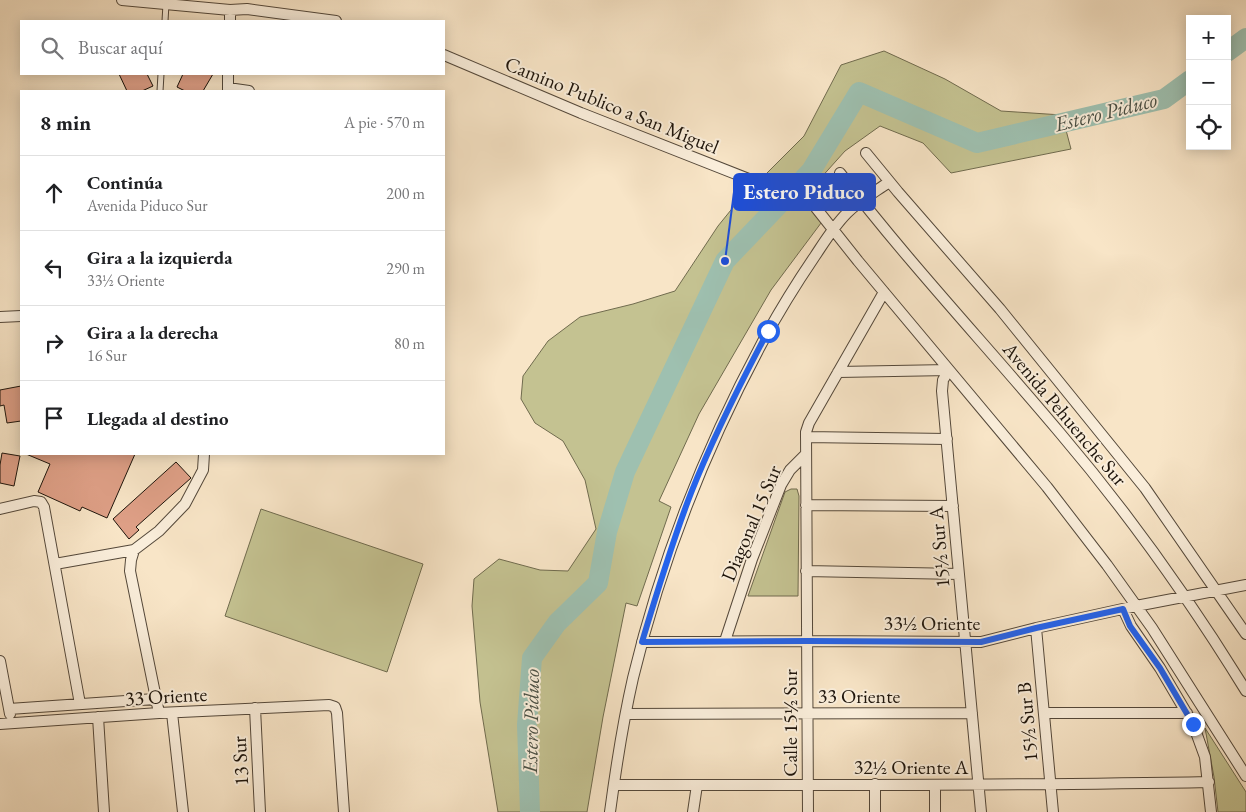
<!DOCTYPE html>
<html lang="es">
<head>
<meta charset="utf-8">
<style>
  body { margin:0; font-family:"EB Garamond",serif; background:#f6f6f6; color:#202124 }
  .controls { position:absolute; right:15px; top:15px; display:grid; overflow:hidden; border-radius:0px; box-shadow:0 2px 12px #0003 }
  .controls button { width:45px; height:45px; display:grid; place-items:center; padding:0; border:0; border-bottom:1px solid #e0e0e0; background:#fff; color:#202124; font:25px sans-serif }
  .stop { position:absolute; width:15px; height:15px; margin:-11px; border:4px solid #2563eb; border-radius:50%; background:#fff }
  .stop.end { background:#2563eb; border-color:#fff; box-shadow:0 1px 5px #0008 }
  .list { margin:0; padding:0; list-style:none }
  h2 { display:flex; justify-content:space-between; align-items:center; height:65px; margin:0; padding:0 20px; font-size:21px }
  h2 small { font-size:16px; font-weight:400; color:#757577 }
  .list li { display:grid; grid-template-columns:32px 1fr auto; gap:15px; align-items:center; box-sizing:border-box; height:75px; padding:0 20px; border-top:1px solid #e0e0e0 }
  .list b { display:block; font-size:19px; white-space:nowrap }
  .list p { margin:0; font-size:16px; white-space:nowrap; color:#757577 }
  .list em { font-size:16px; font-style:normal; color:#757577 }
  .icon { flex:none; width:28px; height:28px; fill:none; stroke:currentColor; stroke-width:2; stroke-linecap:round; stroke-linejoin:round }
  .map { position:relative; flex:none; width:1246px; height:812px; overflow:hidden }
  .search { position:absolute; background:#fff; box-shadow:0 2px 12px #0003; left:20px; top:20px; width:425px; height:55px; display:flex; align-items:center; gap:12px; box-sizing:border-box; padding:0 18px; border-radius:0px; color:#757577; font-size:19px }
  .panel { position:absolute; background:#fff; box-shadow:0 2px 12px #0003; left:20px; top:90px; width:425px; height:365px; border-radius:0px }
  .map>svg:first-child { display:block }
</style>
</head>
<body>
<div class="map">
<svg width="1246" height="812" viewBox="0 0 1246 812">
  <rect width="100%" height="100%" fill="#f8e5c7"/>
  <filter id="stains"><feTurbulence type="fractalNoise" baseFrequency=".004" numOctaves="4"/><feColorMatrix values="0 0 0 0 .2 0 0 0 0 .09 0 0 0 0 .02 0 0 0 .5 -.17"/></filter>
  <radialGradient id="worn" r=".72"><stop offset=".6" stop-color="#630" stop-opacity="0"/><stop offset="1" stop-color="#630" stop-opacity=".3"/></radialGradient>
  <path fill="#c4c291" stroke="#706b4e" d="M884 51 945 79 1001 111 1062 115 1071 149 951 173 923 143 880 126 845 151 810 190 827 215 771 290 699 414 659 501 671 507 637 606 626 603 603 717 587 812H498L480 702 472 606 474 579 499 559 540 570 568 571 596 529 585 480 563 441 535 423 521 399 523 376 548 341 580 317 633 304 675 291 718 226 735 205 804 136 841 65Z
    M791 489H797L799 496 798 596H748L785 492Z
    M261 509 423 564 387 672 225 616Z
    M1205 728 1246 792V812H1218L1214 777Z"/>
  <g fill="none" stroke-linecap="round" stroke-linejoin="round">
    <path stroke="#9ec0b0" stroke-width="20" d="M1227 52 1246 38
      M530 812 527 725 532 658 557 623 598 583 607 532 625 472 725 261 811 171 859 92 977 143 1164 99 1190 80"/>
  </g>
  <path fill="#de9f86" stroke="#1d140b" d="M119 74H147L153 86 142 91H127Z
    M183 74H213L203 91H185L177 87Z
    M21 386V421L7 423 4 405 0 406V390Z
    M2 453 20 456 14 486 0 483V465Z
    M26 454H135L107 518 82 507 80 511 38 492 50 464Z
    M176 462 191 478 136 527 139 530 129 539 113 519Z"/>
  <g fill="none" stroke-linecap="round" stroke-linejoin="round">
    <g stroke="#54483a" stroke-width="7">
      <path id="lane" d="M165 21 166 4
        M160 91 161 74"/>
    </g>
    <g stroke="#54483a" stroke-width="12">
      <path id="street" d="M122 0 230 10 247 9 336 21
        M230 21V10
        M444 55 581 113 769 187
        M228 88 249 91
        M228 91V74
        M866 153 898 192 1000 309 1145 488 1246 634
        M840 173C909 263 987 346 1060 433 1129 514 1190 600 1246 691
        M816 208 858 261 1047 487 1107 565 1152 628 1246 776
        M0 317 21 316
        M949 370 943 380 942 391 981 812
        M838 372 949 370
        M806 437 947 439
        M806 505 953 506
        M0 509 34 501 41 502 44 507 80 704
        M55 564 134 550
        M806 571 959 574
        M1123 609 1131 626 1160 668 1193 724 1205 757 1211 812
        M1036 628 1053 812
        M725 641 752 559 781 485 790 470 806 454
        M642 642 807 641 981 642 1036 628 1136 606 1246 585
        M0 661 10 714
        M255 708 260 812
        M9 709 155 699
        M159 713 130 571 131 560 134 550 159 531 185 504 203 470 204 454
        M172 713 183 812
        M1044 713H1187
        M626 714 972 713
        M98 717 104 812
        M0 724 159 713 329 705 335 707 337 713 344 812
        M614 785C812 785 1010 786 1209 782
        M935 785V812
        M610 812C616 767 623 722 633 678 661 561 705 449 762 343 778 313 796 284 815 256 825 241 834 226 847 213 859 201 875 192 889 182
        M693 812 697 785
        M808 812 806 432 809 423 884 292
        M875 812V784"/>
    </g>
    <use href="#lane" stroke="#faeedb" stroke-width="5"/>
    <use href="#street" stroke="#faeedb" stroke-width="10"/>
  </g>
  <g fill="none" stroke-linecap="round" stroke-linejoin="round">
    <path stroke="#2563eb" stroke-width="6" d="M768 331C740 384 713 437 691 493 672 542 657 592 642 642L807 641 981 642 1036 628 1123 609 1130 626 1160 668 1193 724"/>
  </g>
  <g text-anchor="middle" stroke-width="4" stroke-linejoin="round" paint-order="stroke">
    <g font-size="20" fill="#1d140b" stroke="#faeedb">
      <text transform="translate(612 105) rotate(22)" y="7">Camino Publico a San Miguel</text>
      <text transform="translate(1065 414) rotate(50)" y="7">Avenida Pehuenche Sur</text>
      <text transform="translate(751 523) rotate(-67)" y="7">Diagonal 15 Sur</text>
      <text transform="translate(939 547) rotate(-95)" y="7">15½ Sur A</text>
      <text x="932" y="630">33½ Oriente</text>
      <text transform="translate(166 696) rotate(-3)" y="7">33 Oriente</text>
      <text x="859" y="703">33 Oriente</text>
      <text transform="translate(1027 722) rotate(-95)" y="7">15½ Sur B</text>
      <text transform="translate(790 723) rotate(-90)" y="7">Calle 15½ Sur</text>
      <text transform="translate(240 761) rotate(-93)" y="7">13 Sur</text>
      <text x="911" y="774">32½ Oriente A</text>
    </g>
    <g font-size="21" font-style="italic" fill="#4a5045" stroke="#faeedb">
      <text transform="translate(1106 112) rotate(-14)" y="7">Estero Piduco</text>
      <text transform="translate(531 721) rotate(-89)" y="7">Estero Piduco</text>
    </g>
  </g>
  <path fill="none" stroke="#1d4ed8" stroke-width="2" d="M725 261L734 192"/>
  <circle fill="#1d4ed8" stroke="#faeedb" stroke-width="2" cx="725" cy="261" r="5"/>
  <rect fill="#1d4ed8" stroke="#1d4ed8" stroke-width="2" x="734" y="174" width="141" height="36" rx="5"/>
  <g font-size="21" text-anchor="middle" font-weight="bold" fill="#fff">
    <text x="804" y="199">Estero Piduco</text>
  </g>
  <rect width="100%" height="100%" filter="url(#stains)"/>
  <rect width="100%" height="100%" fill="url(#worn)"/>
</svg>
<div class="controls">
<button>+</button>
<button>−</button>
<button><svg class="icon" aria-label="locate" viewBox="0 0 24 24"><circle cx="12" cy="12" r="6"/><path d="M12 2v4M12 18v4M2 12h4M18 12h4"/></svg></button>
</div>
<div class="stop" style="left:768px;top:331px"></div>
<div class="stop end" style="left:1193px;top:724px"></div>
<div class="search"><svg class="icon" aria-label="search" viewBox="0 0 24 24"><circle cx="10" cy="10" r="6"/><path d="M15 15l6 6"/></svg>Buscar aquí</div>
<section class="panel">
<h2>8 min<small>A pie · 570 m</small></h2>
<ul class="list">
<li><svg class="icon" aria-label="ahead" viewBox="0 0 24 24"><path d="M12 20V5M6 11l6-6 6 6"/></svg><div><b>Continúa</b><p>Avenida Piduco Sur</p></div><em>200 m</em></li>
<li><svg class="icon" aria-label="left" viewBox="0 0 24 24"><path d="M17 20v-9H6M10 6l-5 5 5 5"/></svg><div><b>Gira a la izquierda</b><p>33½ Oriente</p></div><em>290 m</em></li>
<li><svg class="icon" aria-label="right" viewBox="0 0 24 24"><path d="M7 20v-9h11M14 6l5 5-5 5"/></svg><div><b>Gira a la derecha</b><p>16 Sur</p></div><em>80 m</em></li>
<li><svg class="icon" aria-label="arrive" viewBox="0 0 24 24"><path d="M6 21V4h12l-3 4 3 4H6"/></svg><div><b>Llegada al destino</b></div></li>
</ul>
</section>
</div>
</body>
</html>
